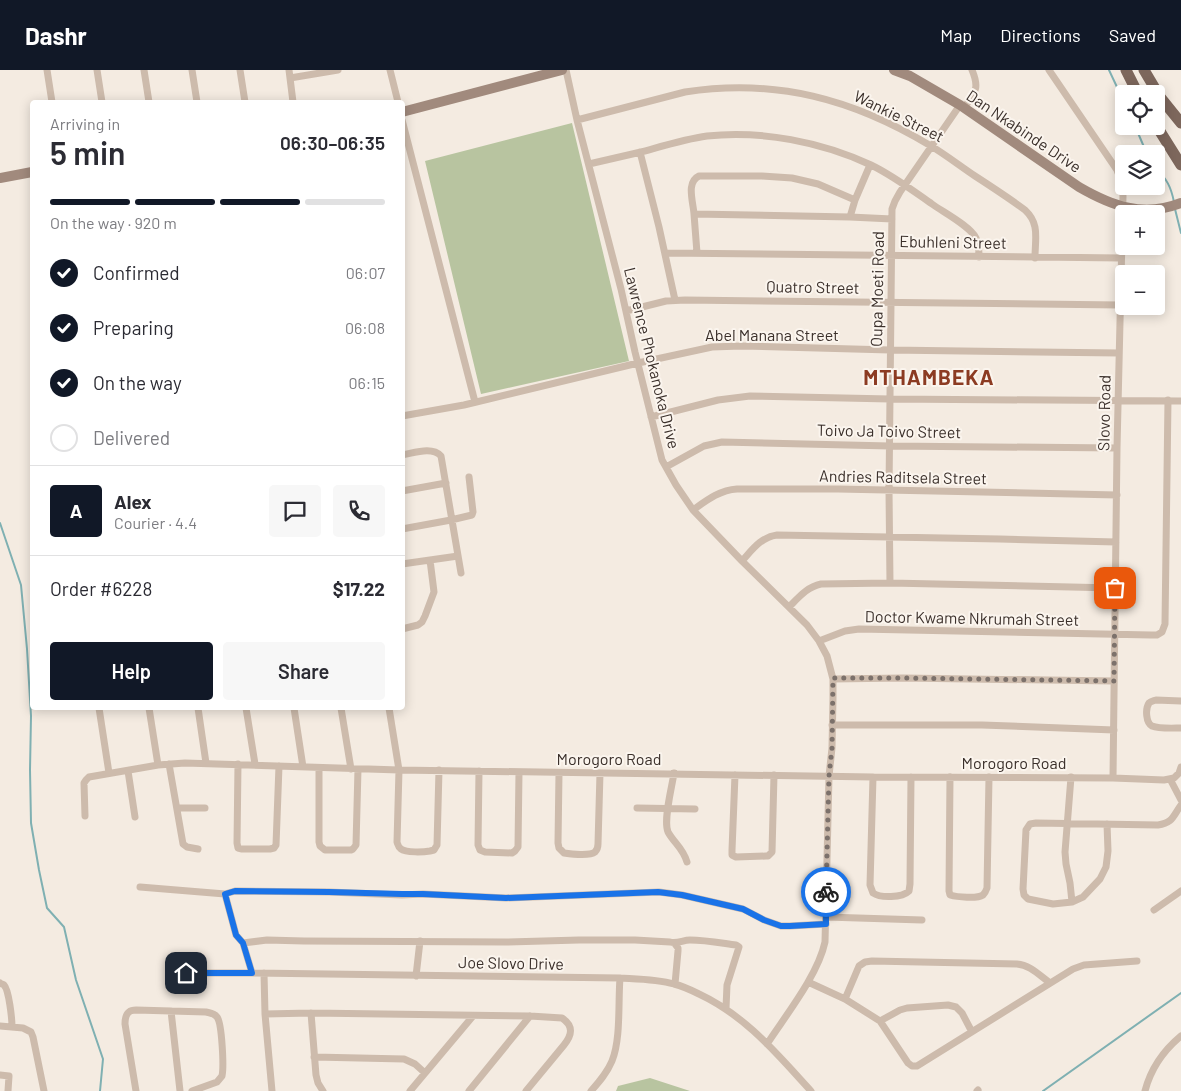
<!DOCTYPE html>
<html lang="en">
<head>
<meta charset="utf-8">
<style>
  :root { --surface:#fff; --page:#f7f7f7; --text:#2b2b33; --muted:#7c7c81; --line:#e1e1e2; --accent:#111827 }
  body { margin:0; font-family:Barlow,sans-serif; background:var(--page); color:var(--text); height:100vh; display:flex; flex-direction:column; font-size:19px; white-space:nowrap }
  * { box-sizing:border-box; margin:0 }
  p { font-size:16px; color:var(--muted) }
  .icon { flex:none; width:28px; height:28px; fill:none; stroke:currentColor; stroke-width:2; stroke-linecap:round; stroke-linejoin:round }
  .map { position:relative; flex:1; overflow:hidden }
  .drawer { position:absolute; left:30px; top:30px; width:375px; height:610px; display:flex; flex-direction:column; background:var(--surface); border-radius:5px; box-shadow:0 2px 12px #0003 }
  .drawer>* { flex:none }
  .tools { position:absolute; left:1115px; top:15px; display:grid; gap:10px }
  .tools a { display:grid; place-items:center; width:50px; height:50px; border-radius:5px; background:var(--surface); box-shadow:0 2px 12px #0003; font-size:25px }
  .pin { position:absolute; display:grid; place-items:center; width:42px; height:42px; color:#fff; margin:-21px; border-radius:10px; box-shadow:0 2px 8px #0006 }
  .courier { position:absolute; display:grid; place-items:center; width:50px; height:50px; margin:-25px; border:4px solid #1a73e8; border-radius:50%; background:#fff; color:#222; box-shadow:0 1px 6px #0007 }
  .headline em { font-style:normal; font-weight:600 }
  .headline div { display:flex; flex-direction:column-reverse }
  .headline { display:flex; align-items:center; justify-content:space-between; height:85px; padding:0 20px }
  h1 { font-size:32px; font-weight:600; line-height:38px }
  .bar { display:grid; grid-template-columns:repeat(4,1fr); gap:8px 5px; align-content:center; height:60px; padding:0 20px }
  .bar i { height:6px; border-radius:4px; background:var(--line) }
  .bar .on { background:var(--accent) }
  .bar p { grid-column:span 4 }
  .line { display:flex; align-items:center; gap:12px; padding:0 20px; border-top:1px solid var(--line) }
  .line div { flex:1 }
  .round { display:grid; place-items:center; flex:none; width:52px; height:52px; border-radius:5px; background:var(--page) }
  ol { padding:0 20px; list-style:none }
  li { display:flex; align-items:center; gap:15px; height:55px }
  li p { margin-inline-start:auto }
  li .icon { padding:5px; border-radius:50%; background:var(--accent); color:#fff; stroke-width:4 }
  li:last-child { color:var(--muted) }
  li i { width:28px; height:28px; border:2px solid var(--line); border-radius:50% }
  .cta { display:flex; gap:10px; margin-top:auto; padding:10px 20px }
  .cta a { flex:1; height:58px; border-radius:5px; background:var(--accent); color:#fff; font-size:20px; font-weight:600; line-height:58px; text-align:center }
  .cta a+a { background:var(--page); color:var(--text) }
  header { display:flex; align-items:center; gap:30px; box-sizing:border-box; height:70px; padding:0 25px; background:var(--accent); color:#fff }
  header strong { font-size:24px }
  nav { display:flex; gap:28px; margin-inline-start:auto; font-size:18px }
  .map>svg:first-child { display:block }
</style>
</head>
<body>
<header>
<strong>Dashr</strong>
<nav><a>Map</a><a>Directions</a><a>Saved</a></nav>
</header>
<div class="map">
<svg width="1181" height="1021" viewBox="0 0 1181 1021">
  <rect width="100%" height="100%" fill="#f4ebe1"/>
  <path fill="#b8c4a0" d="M572 53 629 291 481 324 425 91Z
    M650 1008 690 1021H616L618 1016Z"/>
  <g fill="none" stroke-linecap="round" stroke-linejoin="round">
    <path stroke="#7fb0b2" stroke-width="2" d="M1109 0 1124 32
      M1135 56 1147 84
      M1156 99C1167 109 1171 117 1174 132
      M1175 139 1181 163
      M0 453 21 515 27 579 31 646 30 700 31 753 39 800 47 838 64 857 76 910 103 989 100 1021
      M1043 1021 1181 923"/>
    <path stroke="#cdbbac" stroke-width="7" d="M47 0 52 32
      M97 0 102 32
      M144 0 149 32
      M192 0 197 32
      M240 0 245 32
      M289 0 293 32
      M390 0 398 32
      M566 0 577 50 621 219 635 282 662 390 676 415 693 440 742 491 807 555 819 571 827 586 833 609V628L832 678 829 706 825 872C818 905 786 945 767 974
      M1049 0 1117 100 1121 111 1123 126 1117 378 1113 708
      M290 8 338 0
      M964 38C975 22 980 19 972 0
      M402 50 475 332
      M577 50 685 22C776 8 853 29 931 76 946 85 960 96 975 106 992 117 1009 128 1025 140 1040 154 1035 168 1035 188
      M640 82 659 157 675 230
      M589 94C606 90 624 86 641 82 663 76 685 69 707 66 761 60 822 72 871 95 892 105 912 120 932 134 943 142 970 156 976 168 979 174 979 180 979 187
      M694 144C693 131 686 112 699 106H762L792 108 818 114 855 130
      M850 147 855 130 870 95
      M665 183 1121 188
      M697 183 694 144 850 147 892 149
      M626 241 666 231 685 230 1120 235
      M402 346 464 335 638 293 712 277 741 276 890 280 1119 283
      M651 347 718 330 750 326 890 329 1181 331
      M402 385C414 383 432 376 441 386L461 503
      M666 397 704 376 722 372 890 376 1117 378
      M402 421 446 413
      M693 440C707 430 720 420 737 419H838L1117 425
      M402 459 451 450 472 445 473 442 469 407
      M742 491C752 480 761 467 777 465L1000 469 1116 472
      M402 494 458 486
      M890 513 889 420 892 139 895 131 900 122 960 35
      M789 537C799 527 807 517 821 514L890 513 1115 518
      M402 559 418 555 422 552 425 546 434 522 430 490
      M819 571 845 561 859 559 1151 565H1157L1162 562 1165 554 1168 330
      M833 609 903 608 1114 611
      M1181 631 1156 630C1153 631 1151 631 1149 633 1145 639 1146 653 1152 656 1159 659 1174 658 1181 658
      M99 638 109 703
      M149 638 158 695
      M198 638 206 693
      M246 638 255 694
      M294 638 303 697
      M341 638 351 699
      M389 638 399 700 397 772C398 775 398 777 401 779 406 783 424 782 430 781L434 780 437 775 439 700
      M832 655H982L1114 660
      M169 694 183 774 187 777 198 779
      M238 694 237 773 238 778 242 779H270L274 778 276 775 279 696
      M319 698V772L320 776 325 780H351L353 779 356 775 358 699
      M128 701 135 747
      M479 701 478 775 480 780 485 782 512 783 515 781 518 777 519 702
      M559 703 558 773 559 778 564 783C571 784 590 786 595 782 598 779 598 777 598 774L600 703
      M674 703C672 717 663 750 668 762 674 773 683 778 687 792
      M735 705 732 780V785L736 787 766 786H768L772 782 774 705
      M873 707 870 815 873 823C880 828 902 828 909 821L910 814 911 707
      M950 707 949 821 950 825C957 827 977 829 983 825 985 823 986 821 987 818L989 707
      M1071 707 1065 782 1066 794 1070 813 1072 832
      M1170 709 1181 730
      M177 738H205
      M637 738 695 739
      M85 746 84 713 86 710 89 707 158 695 185 693 399 700 873 707 1113 708 1164 710 1174 708 1179 703 1181 697
      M1107 754 1108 781 1106 797 1100 809 1083 827 1072 832 1053 834 1028 829 1024 825 1023 819 1026 760 1030 754 1036 753 1158 755C1173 753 1173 746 1181 735
      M140 817 225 824 235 821 329 822 402 825 423 824 506 828 659 822 682 825 743 839 764 850 781 856H790L826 854
      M225 824 236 865 243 873
      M1154 840 1181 821
      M826 847 922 850
      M170 903H252L620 908C638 909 657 909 674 914 682 916 691 920 699 924 746 946 776 983 811 1021
      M252 903 243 873 267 870 304 871 506 872 579 870H635L670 872C677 874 683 870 690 870 705 870 721 873 736 875L739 877 727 915 726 938
      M264 903 265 944 272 1021
      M416 906 420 871
      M808 912 845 929 880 951 908 993 912 996H917L1073 899 1084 895 1137 891
      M0 913C1 914 3 914 4 915 9 920 12 949 12 957
      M675 914 678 881V878L675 874
      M845 929 859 896 865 892 872 891 1017 894C1030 895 1039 905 1050 913
      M171 941 180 1021
      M311 943 316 1005 318 1013 323 1021
      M265 944 311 943 530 946 562 948C574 956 572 965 564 975L526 1021
      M880 951 900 940 907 938 948 935 956 937 962 943 972 962
      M0 956 23 958 31 962 33 967 44 1021
      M314 987 404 989 415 994 425 1003
      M0 1005 9 1006 8 1021
      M136 1021 125 954C125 946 127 940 136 940L206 942C210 943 214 943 217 947 222 953 224 997 222 1006L217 1012 192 1021
      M410 1021 473 946
      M469 1021 530 946
      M591 1021C599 1012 607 1003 612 991 621 969 618 933 620 908
      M977 1021 978 1020
      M1145 1021C1151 998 1163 981 1181 966"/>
    <path stroke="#a18a7d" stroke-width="10" d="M894 0 910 6 960 35 1079 117C1112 136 1143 148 1181 133
      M402 42 562 0
      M0 108 32 102"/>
    <path stroke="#7d675c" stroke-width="11" d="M1126 0 1138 24
      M1144 0 1160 27 1181 53
      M1156 55 1181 95"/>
  </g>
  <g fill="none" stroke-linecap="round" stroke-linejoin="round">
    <path stroke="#7c716b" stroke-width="5" stroke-dasharray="0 9" d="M826 822 829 706 832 678 833 608H903L1114 611 1115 518"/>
    <path stroke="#1a73e8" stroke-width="6" d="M186 903H252L243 873 236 865 225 824 235 821 329 822 402 824H423L506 828 658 822 682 825 743 839 764 850 781 856H790L826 854V822"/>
  </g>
  <g text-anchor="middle" stroke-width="4" stroke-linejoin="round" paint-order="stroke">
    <g font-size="16" fill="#3b302b" stroke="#fbf5ee">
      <text transform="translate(899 46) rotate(26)" y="6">Wankie Street</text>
      <text transform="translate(1024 61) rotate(34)" y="6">Dan Nkabinde Drive</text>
      <text transform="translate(953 172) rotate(1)" y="6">Ebuhleni Street</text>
      <text transform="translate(813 217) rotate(1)" y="6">Quatro Street</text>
      <text transform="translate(877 219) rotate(-89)" y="6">Oupa Moeti Road</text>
      <text x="772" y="271">Abel Manana Street</text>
      <text transform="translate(652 288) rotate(76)" y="6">Lawrence Phokanoka Drive</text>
      <text transform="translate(1104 343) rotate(-89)" y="6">Slovo Road</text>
      <text transform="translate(889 361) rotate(1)" y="6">Toivo Ja Toivo Street</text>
      <text transform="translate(903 407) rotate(1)" y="6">Andries Raditsela Street</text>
      <text transform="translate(972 548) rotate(1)" y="6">Doctor Kwame Nkrumah Street</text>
      <text x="609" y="695">Morogoro Road</text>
      <text x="1014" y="699">Morogoro Road</text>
      <text transform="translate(511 893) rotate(1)" y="6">Joe Slovo Drive</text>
    </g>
    <g font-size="21" font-weight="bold" letter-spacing="1" fill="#8c3b22" stroke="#fbf5ee">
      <text x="929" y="315">MTHAMBEKA</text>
    </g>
  </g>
</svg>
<div class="tools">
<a><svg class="icon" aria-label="locate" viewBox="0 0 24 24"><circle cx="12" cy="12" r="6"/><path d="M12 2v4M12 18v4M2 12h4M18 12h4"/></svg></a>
<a><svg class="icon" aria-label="layers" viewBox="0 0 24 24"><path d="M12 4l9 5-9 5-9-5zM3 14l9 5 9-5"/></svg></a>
<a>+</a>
<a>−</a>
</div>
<div class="pin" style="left:1115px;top:518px;background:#ea580c"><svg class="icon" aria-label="bag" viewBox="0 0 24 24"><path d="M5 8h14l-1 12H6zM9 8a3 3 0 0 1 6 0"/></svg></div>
<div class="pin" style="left:186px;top:903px;background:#1f2937"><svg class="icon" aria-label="home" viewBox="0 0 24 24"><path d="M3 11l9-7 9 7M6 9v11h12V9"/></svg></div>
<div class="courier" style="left:826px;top:822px"><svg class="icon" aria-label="bike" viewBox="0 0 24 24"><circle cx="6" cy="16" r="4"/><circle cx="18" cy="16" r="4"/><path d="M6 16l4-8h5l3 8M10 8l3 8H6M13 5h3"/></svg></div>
<section class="drawer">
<div class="headline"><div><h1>5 min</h1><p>Arriving in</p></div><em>06:30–06:35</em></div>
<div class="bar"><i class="on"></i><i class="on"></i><i class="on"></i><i></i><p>On the way · 920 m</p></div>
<ol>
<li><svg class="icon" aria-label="check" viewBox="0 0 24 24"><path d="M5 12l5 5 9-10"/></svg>Confirmed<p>06:07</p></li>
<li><svg class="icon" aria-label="check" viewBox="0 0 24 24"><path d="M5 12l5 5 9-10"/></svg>Preparing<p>06:08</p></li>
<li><svg class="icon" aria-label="check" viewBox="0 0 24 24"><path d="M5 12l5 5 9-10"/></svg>On the way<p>06:15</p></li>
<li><i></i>Delivered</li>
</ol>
<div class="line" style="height:90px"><b class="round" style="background:var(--accent);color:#fff">A</b><div><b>Alex</b><p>Courier · 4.4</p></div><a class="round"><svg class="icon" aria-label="chat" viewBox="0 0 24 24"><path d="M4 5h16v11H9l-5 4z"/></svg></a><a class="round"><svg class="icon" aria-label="phone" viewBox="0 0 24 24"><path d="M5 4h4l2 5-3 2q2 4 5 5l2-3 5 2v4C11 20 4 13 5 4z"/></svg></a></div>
<div class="line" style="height:65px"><div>Order #6228</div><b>$17.22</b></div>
<div class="cta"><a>Help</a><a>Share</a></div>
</section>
</div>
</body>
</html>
